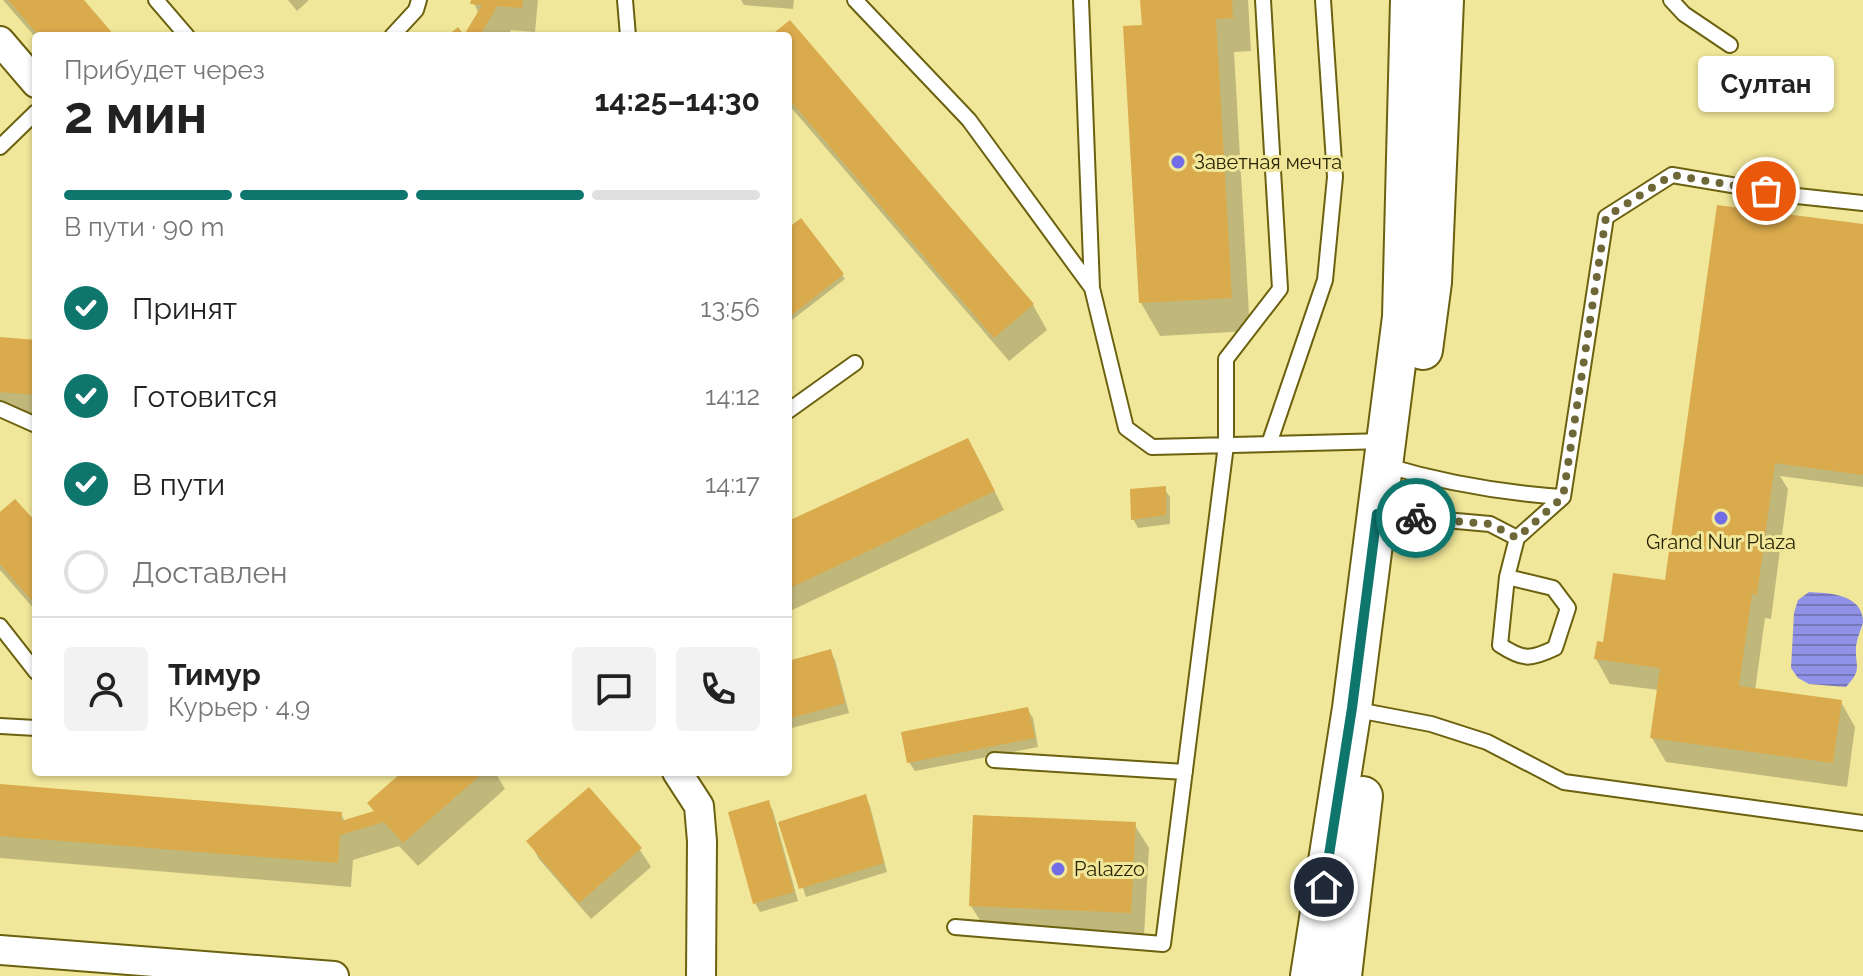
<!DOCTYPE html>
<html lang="ru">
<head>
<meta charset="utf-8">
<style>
  :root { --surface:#fff; --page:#f2f2f2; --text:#222; --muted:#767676; --line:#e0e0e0; --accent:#0f766e }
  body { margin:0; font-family:Raleway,sans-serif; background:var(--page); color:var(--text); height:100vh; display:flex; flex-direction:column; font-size:30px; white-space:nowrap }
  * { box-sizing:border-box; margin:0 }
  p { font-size:26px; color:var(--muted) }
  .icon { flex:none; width:44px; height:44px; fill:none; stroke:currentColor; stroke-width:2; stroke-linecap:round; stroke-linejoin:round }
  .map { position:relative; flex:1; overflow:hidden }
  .sheet { position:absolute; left:32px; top:32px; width:760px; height:744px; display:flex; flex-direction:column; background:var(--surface); border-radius:8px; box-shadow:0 2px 6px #0004 }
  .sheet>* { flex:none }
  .pin { position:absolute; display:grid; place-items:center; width:68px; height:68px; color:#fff; margin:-34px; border:4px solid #fff; border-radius:50%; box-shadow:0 2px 8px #0007 }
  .courier { position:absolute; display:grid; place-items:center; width:80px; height:80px; margin:-40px; border:6px solid #0f766e; border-radius:50%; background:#fff; color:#222; box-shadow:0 2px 10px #0007 }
  .bubble { position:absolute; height:56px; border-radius:8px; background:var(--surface); box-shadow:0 2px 6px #0004; font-size:26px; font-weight:700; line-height:56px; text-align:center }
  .summary em { font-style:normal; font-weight:700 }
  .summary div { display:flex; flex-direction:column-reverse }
  .summary { display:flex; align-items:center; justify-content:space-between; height:136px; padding:0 32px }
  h1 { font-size:52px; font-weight:700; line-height:60px }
  .bar { display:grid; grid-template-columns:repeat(4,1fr); gap:12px 8px; align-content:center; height:96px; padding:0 32px }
  .bar i { height:10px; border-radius:6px; background:var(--line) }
  .bar .selected { background:var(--accent) }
  .bar p { grid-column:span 4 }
  .line { display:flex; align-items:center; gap:20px; padding:0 32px; border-top:2px solid var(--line) }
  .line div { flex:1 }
  .round { display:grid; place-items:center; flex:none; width:84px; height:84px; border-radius:8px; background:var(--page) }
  ol { padding:0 32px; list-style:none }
  li { display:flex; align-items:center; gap:24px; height:88px }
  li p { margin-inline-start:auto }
  li .icon { padding:8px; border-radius:50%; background:var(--accent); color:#fff; stroke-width:4 }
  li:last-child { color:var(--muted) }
  li i { width:44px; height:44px; border:4px solid var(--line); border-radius:50% }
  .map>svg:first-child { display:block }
</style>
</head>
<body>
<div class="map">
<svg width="1863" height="976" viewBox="0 0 1863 976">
  <defs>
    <pattern id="water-rules" width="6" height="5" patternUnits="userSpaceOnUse" patternTransform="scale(2)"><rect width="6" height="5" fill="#9092e7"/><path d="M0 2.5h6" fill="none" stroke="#7677b9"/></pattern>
  </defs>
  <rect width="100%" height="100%" fill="#f0e79a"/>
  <path fill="url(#water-rules)" d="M1809 592C1826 593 1863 593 1863 622 1861 631 1857 637 1856 647 1855 669 1863 668 1846 687L1809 684 1798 678 1791 668 1794 613 1798 600Z"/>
  <path fill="#0003" d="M3 0H82L114 36 36 38Z
    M288 0H309L297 11Z
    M473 0H538L535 32 511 30 508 36H466L479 15Z
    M741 0H794L793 9 744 5Z
    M1142 0H1248L1251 51 1234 52 1250 331 1160 336 1141 303Z
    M789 22 1033 305 1047 330 1009 361 788 104V36H774Z
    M801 221 845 279 788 323V230Z
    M1863 226V487L1780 476 1788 489 1771 619 1765 618 1755 691 1841 702 1855 727 1847 787 1666 762 1652 738 1659 690 1610 684 1596 659 1605 644 1667 582Z
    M0 339 36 342V418L0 414Z
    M978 458 1004 510 788 612V523Z
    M1164 488 1170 497V524L1138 528 1133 519Z
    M0 515 36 525V611L0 570Z
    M830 651 835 660 849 713 788 729V663Z
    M1027 709 1033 718 1038 747 915 771 909 762Z
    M405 772H495L505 789 418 866 399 846 353 860 351 887 0 858V786L341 814 345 822 375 813Z
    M589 790 640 850 651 867 591 919 539 859 529 841Z
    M865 797 870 806 887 872 806 897 781 823Z
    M768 802 773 811 798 901 760 912 755 903Z
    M1134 824 1149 848 1144 936 986 930 971 906Z"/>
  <path fill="#daab4d" d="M8 0H84L115 36H39Z
    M471 0H523L522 8 497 6 480 36H447L458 27 464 35 482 5 470 4Z
    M1140 0H1232L1233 18 1216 19 1232 298 1139 303 1123 26 1142 25Z
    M790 20 1034 304 994 338 788 98V36H770Z
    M1717 205 1863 224V475L1775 463 1757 595 1752 594 1739 686 1842 700 1833 763 1650 738 1660 668 1594 659 1597 641 1603 642 1613 573 1665 580Z
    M801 218 844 274 788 318V228Z
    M0 337 36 340V395L0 392Z
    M968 438 995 491 788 589V521Z
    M1166 486V515L1131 520 1130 489Z
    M15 499 36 522V605L0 564V512Z
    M831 649 845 703 788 719V661Z
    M1028 707 1035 738 907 763 901 732Z
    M402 772H484L403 843 384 822 340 835 338 863 0 836V784L342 812 341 821 374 811 367 803Z
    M589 787 642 848 579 903 526 841Z
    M866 794 884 863 799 889 778 822Z
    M769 800 794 892 753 904 728 812Z
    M973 815 1136 822 1131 913 969 906Z"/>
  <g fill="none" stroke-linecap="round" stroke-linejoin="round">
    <defs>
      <path id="lane" d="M156 0 187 36
        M625 0 628 36
        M855 0 969 120 1092 288 1126 428 1152 447 1386 441
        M1081 0 1092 288
        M1671 0 1684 14 1730 45
        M392 36 416 10 419 0
        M0 147 36 112
        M0 409 36 425
        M788 411 855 363
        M1269 444 1325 280 1335 177 1323 0
        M1384 465C1441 482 1503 493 1563 497L1606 217 1672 175 1797 196 1863 203
        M1378 514 1490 524 1517 538 1507 577 1500 645C1523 660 1530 660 1555 648L1568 608 1553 588 1507 577
        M1517 538 1563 497
        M0 626 36 672
        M1352 709 1431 724 1487 742 1564 782 1863 823
        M0 726 36 728
        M994 760 1185 772
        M955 927 1163 944 1226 445V359L1280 289 1263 0"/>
      <path id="street" d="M0 41 36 83
        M677 772 699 806 702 841 701 976
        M0 950 334 976"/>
      <path id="secondary" d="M1423 350 1432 282 1444 0
        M1310 976 1352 708 1402 317 1410 0
        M1342 976 1363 796"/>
    </defs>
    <use href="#lane" stroke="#6b610f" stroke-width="18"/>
    <use href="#street" stroke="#6b610f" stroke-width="32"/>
    <use href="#secondary" stroke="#6b610f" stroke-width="42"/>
    <use href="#lane" stroke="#fff" stroke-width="14"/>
    <use href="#street" stroke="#fff" stroke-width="28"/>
    <use href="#secondary" stroke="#fff" stroke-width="38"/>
  </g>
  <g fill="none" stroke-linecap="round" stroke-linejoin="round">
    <path stroke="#6e6838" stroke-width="8" stroke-dasharray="0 14.4" d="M1416 518 1490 524 1517 538 1563 497 1606 217 1672 175 1766 191"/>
    <path stroke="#0f766e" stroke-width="10" d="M1324 887 1352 708 1377 514 1416 518"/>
  </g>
  <g fill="#726ce7" stroke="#f0e79a" stroke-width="3">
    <circle cx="1178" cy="162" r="8"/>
    <circle cx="1721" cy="518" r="8"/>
    <circle cx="1058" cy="869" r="8"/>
  </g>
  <g text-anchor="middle" stroke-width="6" stroke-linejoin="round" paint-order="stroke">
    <g font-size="20" fill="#282404" stroke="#f0e79a" text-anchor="start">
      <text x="1194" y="169">Заветная мечта</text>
      <text x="1721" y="549" text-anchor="middle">Grand Nur Plaza</text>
      <text x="1074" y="876">Palazzo</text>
    </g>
  </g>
</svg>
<div class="pin" style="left:1766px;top:191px;background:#ea580c"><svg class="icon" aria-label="bag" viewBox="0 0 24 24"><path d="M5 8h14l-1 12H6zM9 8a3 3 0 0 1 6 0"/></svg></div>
<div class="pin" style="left:1324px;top:887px;background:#1f2937"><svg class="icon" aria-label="home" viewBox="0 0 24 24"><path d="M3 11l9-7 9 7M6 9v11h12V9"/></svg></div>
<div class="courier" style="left:1416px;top:518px"><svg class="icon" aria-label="bike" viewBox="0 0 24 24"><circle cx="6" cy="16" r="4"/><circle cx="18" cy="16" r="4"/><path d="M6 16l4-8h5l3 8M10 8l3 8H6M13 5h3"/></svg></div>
<div class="bubble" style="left:1698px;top:56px;width:136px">Султан</div>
<section class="sheet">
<div class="summary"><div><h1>2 мин</h1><p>Прибудет через</p></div><em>14:25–14:30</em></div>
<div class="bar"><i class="selected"></i><i class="selected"></i><i class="selected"></i><i></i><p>В пути · 90 m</p></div>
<ol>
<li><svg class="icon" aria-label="check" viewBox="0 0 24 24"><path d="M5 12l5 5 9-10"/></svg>Принят<p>13:56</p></li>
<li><svg class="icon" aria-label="check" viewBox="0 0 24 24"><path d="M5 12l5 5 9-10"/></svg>Готовится<p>14:12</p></li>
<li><svg class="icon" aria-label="check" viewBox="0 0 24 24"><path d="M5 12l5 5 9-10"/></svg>В пути<p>14:17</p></li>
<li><i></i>Доставлен</li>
</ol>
<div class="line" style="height:144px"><a class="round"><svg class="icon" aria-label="person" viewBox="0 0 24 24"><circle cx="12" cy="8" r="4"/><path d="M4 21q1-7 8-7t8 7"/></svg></a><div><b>Тимур</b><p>Курьер · 4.9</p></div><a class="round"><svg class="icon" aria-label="chat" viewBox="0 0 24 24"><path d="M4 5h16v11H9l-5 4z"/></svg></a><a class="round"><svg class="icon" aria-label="phone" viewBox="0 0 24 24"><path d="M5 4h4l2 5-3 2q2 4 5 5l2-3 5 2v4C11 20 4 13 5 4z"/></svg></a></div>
</section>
</div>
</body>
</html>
